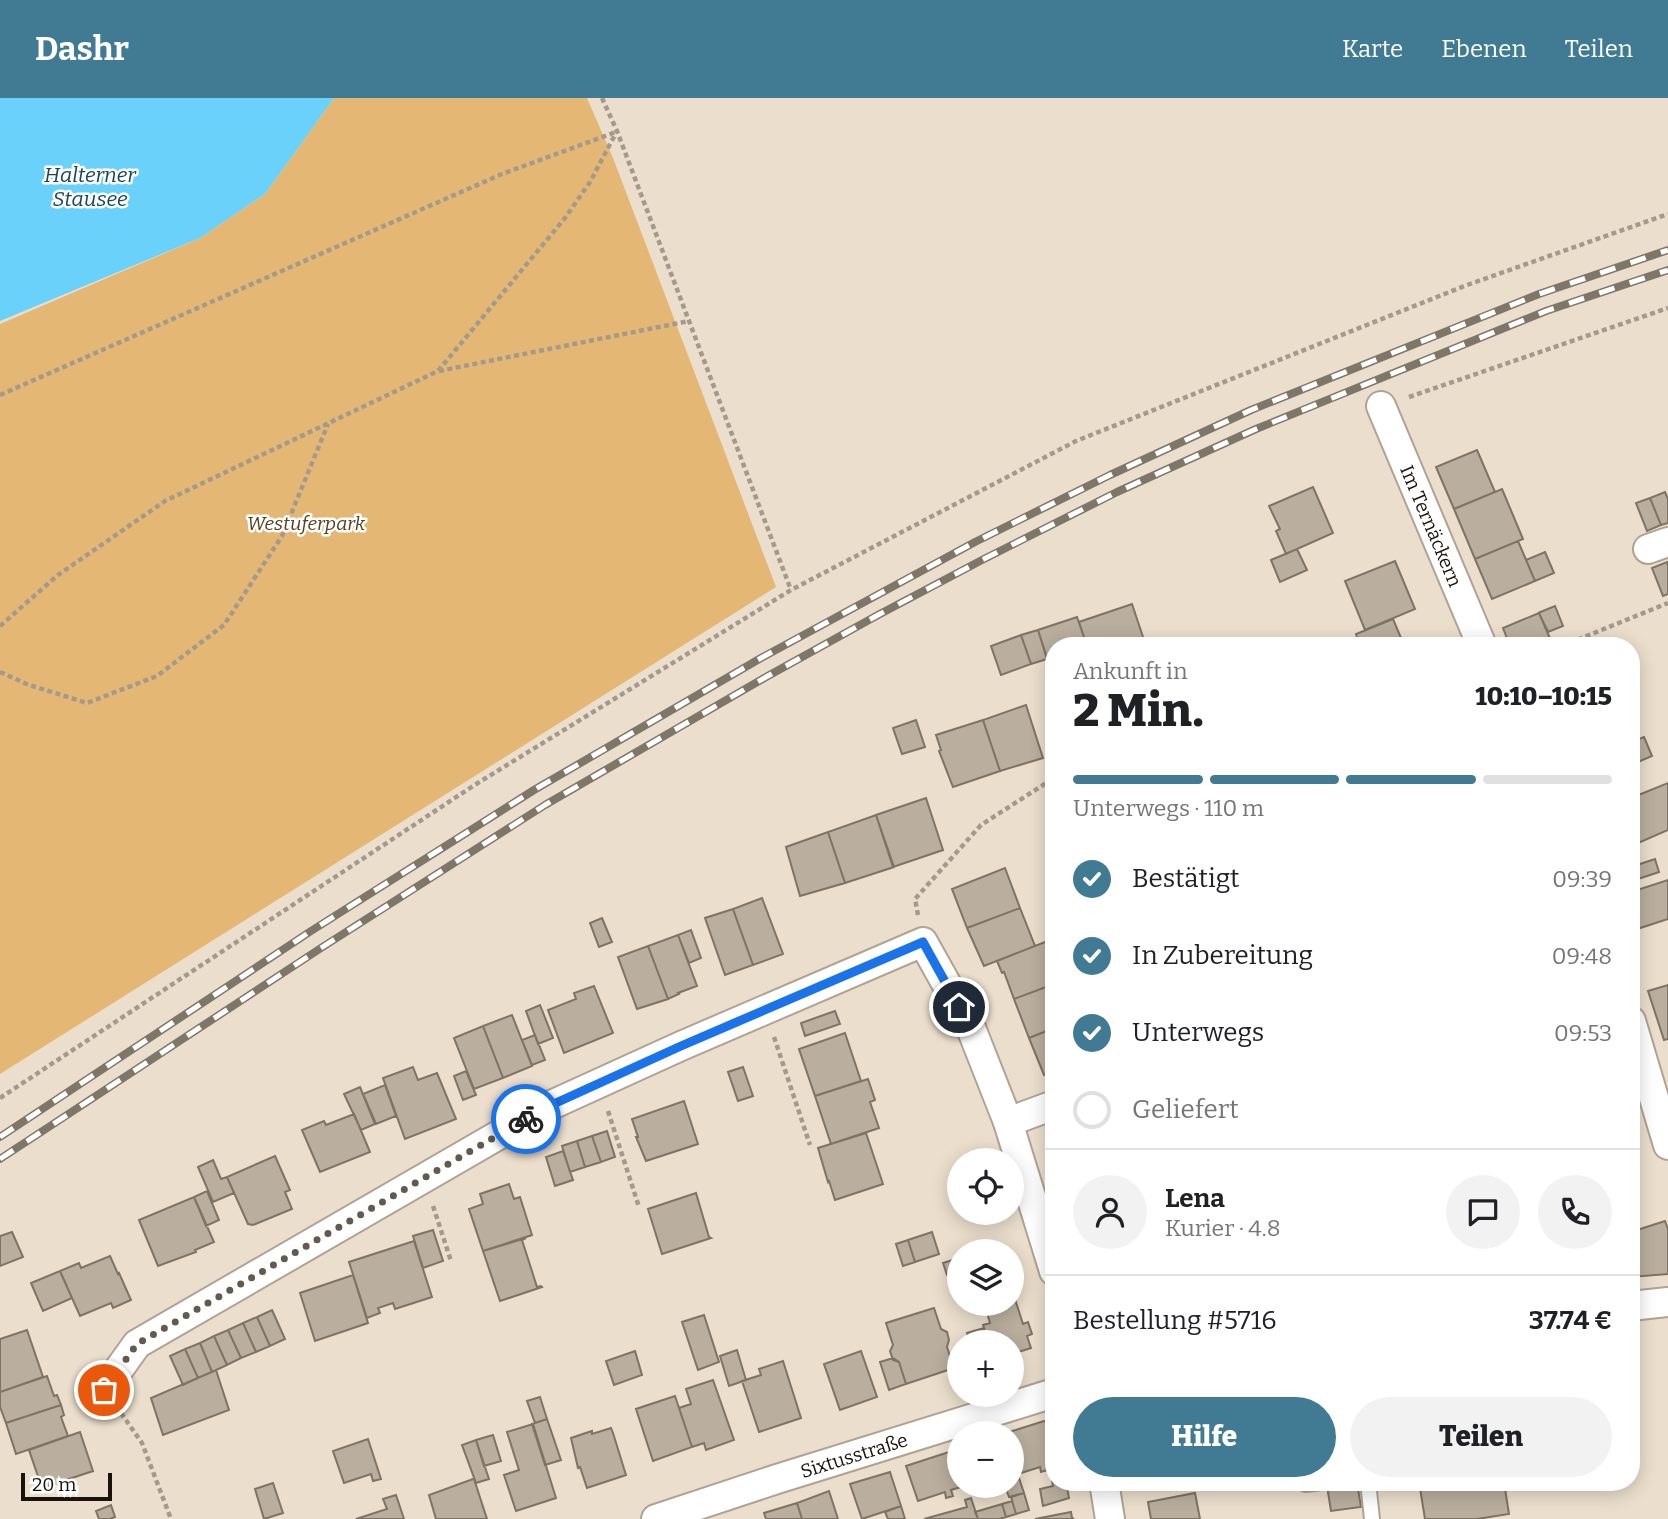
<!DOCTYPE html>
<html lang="de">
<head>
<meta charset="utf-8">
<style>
  :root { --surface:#fff; --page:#f2f2f2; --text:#202124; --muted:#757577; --line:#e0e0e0; --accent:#407b93 }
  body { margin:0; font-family:Bitter,serif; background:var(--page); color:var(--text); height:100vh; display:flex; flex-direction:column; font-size:26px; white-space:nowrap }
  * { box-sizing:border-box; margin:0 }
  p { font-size:23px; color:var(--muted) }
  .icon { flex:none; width:38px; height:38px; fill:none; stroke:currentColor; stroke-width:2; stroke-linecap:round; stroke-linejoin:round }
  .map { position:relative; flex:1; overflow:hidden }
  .side { position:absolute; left:1045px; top:539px; width:595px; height:854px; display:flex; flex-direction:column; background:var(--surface); border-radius:28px; box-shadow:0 4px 18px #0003 }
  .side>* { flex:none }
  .fabs { position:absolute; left:947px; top:1050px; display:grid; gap:14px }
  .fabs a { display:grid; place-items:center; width:77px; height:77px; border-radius:50%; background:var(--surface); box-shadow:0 4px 18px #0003; font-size:35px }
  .scale { position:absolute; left:21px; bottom:18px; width:91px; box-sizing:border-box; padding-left:7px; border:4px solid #18130d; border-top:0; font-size:19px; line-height:24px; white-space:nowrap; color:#18130d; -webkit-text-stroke:5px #fff; paint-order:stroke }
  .pin { position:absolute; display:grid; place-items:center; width:60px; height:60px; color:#fff; margin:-30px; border:4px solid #fff; border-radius:50%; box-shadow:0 2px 7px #0007 }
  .courier { position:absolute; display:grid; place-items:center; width:70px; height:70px; margin:-35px; border:5px solid #1a73e8; border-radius:50%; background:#fff; color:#222; box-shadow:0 2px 9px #0007 }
  .summary em { font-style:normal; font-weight:800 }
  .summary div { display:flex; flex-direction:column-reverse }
  .summary { display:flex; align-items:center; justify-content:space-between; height:119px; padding:0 28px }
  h1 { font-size:46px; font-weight:800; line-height:52px }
  .bar { display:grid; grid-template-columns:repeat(4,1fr); gap:10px 7px; align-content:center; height:84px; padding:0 28px }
  .bar i { height:9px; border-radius:5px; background:var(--line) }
  .bar .on { background:var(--accent) }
  .bar p { grid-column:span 4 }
  .line { display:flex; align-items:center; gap:18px; padding:0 28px; border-top:2px solid var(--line) }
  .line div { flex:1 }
  .round { display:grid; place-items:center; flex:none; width:74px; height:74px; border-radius:37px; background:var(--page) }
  ol { padding:0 28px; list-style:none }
  li { display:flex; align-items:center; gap:21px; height:77px }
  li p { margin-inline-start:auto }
  li .icon { padding:7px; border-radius:50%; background:var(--accent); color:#fff; stroke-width:4 }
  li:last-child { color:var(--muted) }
  li i { width:38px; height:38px; border:4px solid var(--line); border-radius:50% }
  .primary-button { display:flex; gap:14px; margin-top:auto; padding:14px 28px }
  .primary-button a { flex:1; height:80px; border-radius:42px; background:var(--accent); color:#fff; font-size:28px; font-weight:800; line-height:80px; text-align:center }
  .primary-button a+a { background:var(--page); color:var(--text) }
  header { display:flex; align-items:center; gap:42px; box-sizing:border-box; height:98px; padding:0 35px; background:var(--accent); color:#fff }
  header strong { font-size:33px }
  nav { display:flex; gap:38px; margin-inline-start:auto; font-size:24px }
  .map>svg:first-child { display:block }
</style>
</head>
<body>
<header>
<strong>Dashr</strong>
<nav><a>Karte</a><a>Ebenen</a><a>Teilen</a></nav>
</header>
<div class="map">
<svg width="1668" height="1421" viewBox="0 0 1668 1421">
  <rect width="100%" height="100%" fill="#ebdecc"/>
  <path fill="#e4b874" d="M334 0H587L613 60 776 489 0 976V226L200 140 265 96Z"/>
  <path fill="#69d1fa" d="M0 0H334L265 96 200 140 0 223Z"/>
  <path fill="#baaf9e" stroke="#7e7364" stroke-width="2" d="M1477 352 1495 394 1454 411 1436 369Z
    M1313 389 1333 435 1286 456 1276 433 1280 431 1269 408Z
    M1502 391 1523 441 1475 461 1454 411Z
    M1665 394 1668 401V425L1661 427 1650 400Z
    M1650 400 1661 427 1647 433 1636 405Z
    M1518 443 1535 483 1492 501 1475 461Z
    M1297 451 1307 472 1280 484 1271 462Z
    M1545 454 1554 475 1535 483 1526 462Z
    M1395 463 1415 511 1365 532 1345 483Z
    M1667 464 1668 468V496L1663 498 1652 470Z
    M1132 506 1146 548H1087L1079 524Z
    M1555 508 1563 528 1548 534 1539 515H1538Z
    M1539 515 1552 545 1545 548H1510L1503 530Z
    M1077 519 1087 548H1054V581L1038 532Z
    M1393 521 1401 540 1382 548H1360L1356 536Z
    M1038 532 1047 561 1031 566 1021 537Z
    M1021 537 1031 566 1001 577 991 548Z
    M1026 607 1043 660 1000 673 983 622Z
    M916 622 925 649 902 656 893 630Z
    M983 622 1000 673 953 689 939 653 941 652 936 637Z
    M1644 639 1652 658 1631 667V644Z
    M1668 685V732L1636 746 1631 733V700Z
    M926 700 943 752 893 769 876 717Z
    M876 717 894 769 845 785 828 734Z
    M828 734 845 785 800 798 786 749Z
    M1655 761 1659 774 1635 782 1631 769Z
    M1005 770 1020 810 967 830 952 791Z
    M1668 782V821L1631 833V794Z
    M762 800 783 856 753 867 733 811Z
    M1020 810 1035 848 984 868 967 830Z
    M733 811 753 867 725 877 705 820Z
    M602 820 612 844 599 849 590 825Z
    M691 832 701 860 689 865 678 837Z
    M678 837 697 888 678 895 679 896 668 901 648 848Z
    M1050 842 1054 851V886L1014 901 1004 874 1002 875 997 863Z
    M648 848 668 901 637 911 618 859Z
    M1054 886V930L1029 940 1014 901Z
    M1668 887V941L1664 942 1648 893Z
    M594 888 613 935 564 955 548 912 576 901 574 895Z
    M540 907 553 940 538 946 526 913Z
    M835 913 840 926 805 938 801 925Z
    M512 917 532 968 503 980 483 928Z
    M483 928 503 980 474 991 454 940Z
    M1054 930V973L1044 977 1029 940Z
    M845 935 861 983 815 998 799 951Z
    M535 937 545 962 532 967 522 942Z
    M413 969 418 982 437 975 456 1021 405 1041 383 980Z
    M743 969 753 998 738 1003 728 974Z
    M466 973 476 997 463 1002 454 978Z
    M868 981 875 1002 870 1004 879 1030 831 1046 815 998Z
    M385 987 396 1018 376 1026 363 996Z
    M360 989 375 1026 361 1032 344 996Z
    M684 1003 698 1046 646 1063 636 1039H638L632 1021Z
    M354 1016 370 1054 320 1074 302 1032 324 1023 326 1027Z
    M607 1033 615 1059 601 1064 592 1038Z
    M866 1035 883 1086 835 1102 829 1083 828 1084 818 1050Z
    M592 1038 601 1064 585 1069 577 1043Z
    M577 1043 585 1069 570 1074 562 1048Z
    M563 1053 573 1082 555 1088 546 1059Z
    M275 1058 290 1092 285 1094 292 1111 253 1127 248 1126 227 1079Z
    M213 1062 221 1081 227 1079 234 1095 213 1104 198 1069Z
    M509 1086 514 1101 520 1099 532 1137 483 1153 469 1111 483 1106 480 1096Z
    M207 1093 219 1122 206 1128 194 1099Z
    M696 1095 709 1139 711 1140 662 1156 648 1111Z
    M194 1099 214 1144 195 1152 196 1154 158 1168 139 1122Z
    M1665 1123 1668 1131V1176L1631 1179V1152L1632 1151 1631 1128 1632 1127 1634 1133Z
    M433 1132 443 1163 423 1170 413 1138Z
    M12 1134 23 1159 0 1168V1138Z
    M932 1134 939 1156 915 1164 908 1142Z
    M526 1140 522 1142 537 1189 541 1188 542 1189 500 1203 483 1153Z
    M908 1142 915 1164 903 1168 896 1146Z
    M414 1143 432 1199 395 1211 393 1205 378 1210 380 1215 367 1220 349 1164Z
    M110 1158 118 1176 119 1175 131 1202 113 1210 111 1205 80 1218 60 1173 79 1165 81 1170Z
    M959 1160V1173L947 1177 943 1165Z
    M60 1173 72 1200 43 1213 31 1185Z
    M353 1177 368 1225 315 1243 300 1195Z
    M1014 1198 1023 1226 1028 1224 1032 1236 1027 1238 1031 1250 1012 1256V1244H988L983 1227 990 1225 985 1208 991 1206H1012V1199Z
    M934 1210 941 1231 947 1234 949 1242 947 1249 954 1270 906 1286 899 1264 893 1262 890 1253 893 1247 886 1225Z
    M272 1212 285 1241 270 1248 257 1219Z
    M704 1217 719 1264 698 1272 682 1224Z
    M257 1219 270 1248 256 1254 243 1225Z
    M243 1225 256 1254 241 1260 228 1232Z
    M984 1230 988 1244H970L967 1235Z
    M27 1232 43 1279 0 1294V1241Z
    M228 1232 241 1260 227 1267 214 1238Z
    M214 1238 227 1267 212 1274 200 1245Z
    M200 1245 212 1274 198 1280 185 1251Z
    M185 1251 198 1280 183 1287 170 1258Z
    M737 1252 746 1282 729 1288 720 1258Z
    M635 1253 642 1277 614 1287 606 1263Z
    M861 1253 877 1299 840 1312 824 1266Z
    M893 1260 899 1264 906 1286 889 1292 880 1264Z
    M783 1263 801 1320 759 1334 742 1283 761 1277 759 1271Z
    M216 1272 229 1312 163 1337 151 1300Z
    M47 1278 54 1298 57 1297 61 1307 6 1325 0 1309V1294Z
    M713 1282 734 1342 706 1352 704 1345 692 1349 679 1310 691 1306 686 1291Z
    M675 1298 692 1349 653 1363 636 1311Z
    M540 1299 547 1321 535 1325 527 1303Z
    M61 1307 64 1317 61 1319 68 1338 16 1356 6 1325Z
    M547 1321 561 1362 545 1367 532 1326Z
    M1044 1323 1054 1327V1370L1041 1374 1040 1369 1018 1376 1012 1358V1335H1006Z
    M533 1326 556 1400 516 1413 504 1377 519 1372 507 1334Z
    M611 1330 613 1335 626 1377 587 1390 580 1369 578 1370 571 1340 592 1333V1336Z
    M80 1334 93 1373 42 1390 29 1352Z
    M493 1337 501 1363 484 1368 476 1342Z
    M368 1341 381 1381 373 1383 371 1376 344 1385 333 1353Z
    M476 1342 489 1381 476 1385 462 1347Z
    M955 1352 959 1365V1388H964L951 1392 953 1398 946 1400 945 1394 918 1403 906 1368Z
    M1054 1370V1384H1066L1069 1400 1043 1408 1040 1391 1053 1388 1050 1371Z
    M1016 1371 1024 1395 1009 1399 1005 1388H1012V1372Z
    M890 1374 901 1408 862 1421 850 1386Z
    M473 1381H474L487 1421H436L429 1397Z
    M1357 1384 1361 1409 1331 1413 1327 1388Z
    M1419 1384H1504L1509 1416 1477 1421H1425Z
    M273 1385 283 1415 264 1421 255 1391Z
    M829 1393 838 1421H802L797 1405Z
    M1024 1395 1029 1412 1016 1416 1011 1399Z
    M1195 1395 1200 1421H1151L1148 1404Z
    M396 1397 404 1421H356L387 1411 383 1401Z
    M971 1400 978 1421H924L967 1409 965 1402Z
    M1012 1403 1016 1416 1006 1419 1002 1406Z
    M797 1405 802 1421H766L764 1415Z
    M1002 1406 1006 1419 999 1421H978L975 1414Z
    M111 1407 115 1419 110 1421H99L96 1413Z
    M901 1408 905 1421H888L885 1414Z
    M1071 1414 1072 1420 1074 1421H1035Z"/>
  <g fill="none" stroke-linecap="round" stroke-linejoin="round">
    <defs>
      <path id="service" d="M1305 1384 1306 1386 1321 1384
        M1368 1384 1372 1421"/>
      <g id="minor">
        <path id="s1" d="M1381 308 1482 548"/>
        <path d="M1648 451 1668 444"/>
        <path d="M1631 923 1668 1047"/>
        <path d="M1008 1024 1054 1007"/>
        <path d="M1631 1208 1668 1204"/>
        <path d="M104 1292 137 1246 547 1009 681 948 923 844 971 930 1008 1024 1054 1173"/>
        <path d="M1104 1384 1110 1421"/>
        <path id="s2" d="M656 1421 777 1381 1054 1295"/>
      </g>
    </defs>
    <use href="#service" stroke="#afa393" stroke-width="18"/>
    <use href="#minor" stroke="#afa393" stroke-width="32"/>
    <path stroke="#a49a8c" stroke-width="4.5" stroke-dasharray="5 3.5" stroke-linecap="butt" d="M602 0 617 33 791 492
      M439 273 689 223
      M0 297 502 76 616 34
      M1409 299 1668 210
      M0 528 58 477 165 403 438 273 565 120 590 84 617 33
      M1562 548 1668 505
      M0 574 29 587 87 605 157 578 224 527 282 438 328 326
      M918 817 915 801 981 727 1054 680
      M774 939 810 1047
      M0 1000 473 688 791 492 1076 343 1467 187 1668 116
      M608 1013 639 1109
      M433 1108 451 1163
      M121 1315 142 1345 171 1421"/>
    <use href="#service" stroke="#fff" stroke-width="14"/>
    <use href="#minor" stroke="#fff" stroke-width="28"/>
    <defs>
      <path id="rail" d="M0 1039 311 833 534 692 761 560 975 444 1110 377 1251 312 1539 196 1668 152
        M0 1061 321 850 545 707 766 579 878 517 982 462 1117 394 1256 331 1546 213 1668 172"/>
    </defs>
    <use href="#rail" stroke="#7f766a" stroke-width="8"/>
    <use href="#rail" stroke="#fff" stroke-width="5" stroke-dasharray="16" stroke-linecap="butt"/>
  </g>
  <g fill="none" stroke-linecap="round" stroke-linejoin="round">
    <path stroke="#625a50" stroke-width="7" stroke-dasharray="0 12.6" d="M104 1292 137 1246 526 1021"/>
    <path stroke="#1a73e8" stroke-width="9" d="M526 1021 547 1009 681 948 923 844 959 909"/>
  </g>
  <g text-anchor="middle" stroke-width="5" stroke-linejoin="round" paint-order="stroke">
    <g font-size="19" font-style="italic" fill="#543e1d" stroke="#fff">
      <text x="306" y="432">Westuferpark</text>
    </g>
    <g font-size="19" fill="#18130d" stroke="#fff">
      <text dy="7" stroke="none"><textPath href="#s1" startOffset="130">Im Ternäckern</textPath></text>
      <text dy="7" stroke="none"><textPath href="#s2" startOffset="208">Sixtusstraße</textPath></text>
    </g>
    <g font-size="21" font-style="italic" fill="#194658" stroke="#fff">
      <text x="90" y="84">Halterner<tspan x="90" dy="24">Stausee</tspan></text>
    </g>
  </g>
</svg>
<div class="fabs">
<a><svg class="icon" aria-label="locate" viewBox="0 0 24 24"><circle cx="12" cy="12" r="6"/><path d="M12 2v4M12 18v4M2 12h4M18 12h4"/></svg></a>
<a><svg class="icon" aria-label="layers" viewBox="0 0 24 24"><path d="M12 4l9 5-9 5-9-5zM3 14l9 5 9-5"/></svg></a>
<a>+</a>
<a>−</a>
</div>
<div class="scale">20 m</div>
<div class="pin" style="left:104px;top:1292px;background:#ea580c"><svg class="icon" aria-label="bag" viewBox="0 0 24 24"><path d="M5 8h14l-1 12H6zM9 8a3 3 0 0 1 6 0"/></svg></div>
<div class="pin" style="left:959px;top:909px;background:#1f2937"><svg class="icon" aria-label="home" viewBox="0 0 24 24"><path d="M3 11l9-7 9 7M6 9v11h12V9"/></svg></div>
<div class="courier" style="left:526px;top:1021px"><svg class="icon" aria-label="bike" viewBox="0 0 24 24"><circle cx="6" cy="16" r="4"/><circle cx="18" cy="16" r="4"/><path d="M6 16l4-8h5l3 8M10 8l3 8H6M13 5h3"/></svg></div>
<section class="side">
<div class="summary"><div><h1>2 Min.</h1><p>Ankunft in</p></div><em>10:10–10:15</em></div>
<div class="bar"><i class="on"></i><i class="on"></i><i class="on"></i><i></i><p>Unterwegs · 110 m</p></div>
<ol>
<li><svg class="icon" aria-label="check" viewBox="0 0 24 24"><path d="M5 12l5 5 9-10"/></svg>Bestätigt<p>09:39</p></li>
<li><svg class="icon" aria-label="check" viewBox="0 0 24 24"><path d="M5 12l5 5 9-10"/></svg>In Zubereitung<p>09:48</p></li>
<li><svg class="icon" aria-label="check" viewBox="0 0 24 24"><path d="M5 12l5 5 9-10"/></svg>Unterwegs<p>09:53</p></li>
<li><i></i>Geliefert</li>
</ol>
<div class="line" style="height:126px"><a class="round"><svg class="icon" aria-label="person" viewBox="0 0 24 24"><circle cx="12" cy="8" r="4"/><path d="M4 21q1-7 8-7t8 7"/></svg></a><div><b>Lena</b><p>Kurier · 4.8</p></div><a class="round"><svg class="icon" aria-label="chat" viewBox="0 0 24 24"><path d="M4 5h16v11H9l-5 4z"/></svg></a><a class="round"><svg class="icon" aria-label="phone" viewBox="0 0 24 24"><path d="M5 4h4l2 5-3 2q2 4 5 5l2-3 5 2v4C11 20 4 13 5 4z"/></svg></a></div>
<div class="line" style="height:91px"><div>Bestellung #5716</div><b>37.74 €</b></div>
<div class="primary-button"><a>Hilfe</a><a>Teilen</a></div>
</section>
</div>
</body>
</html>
